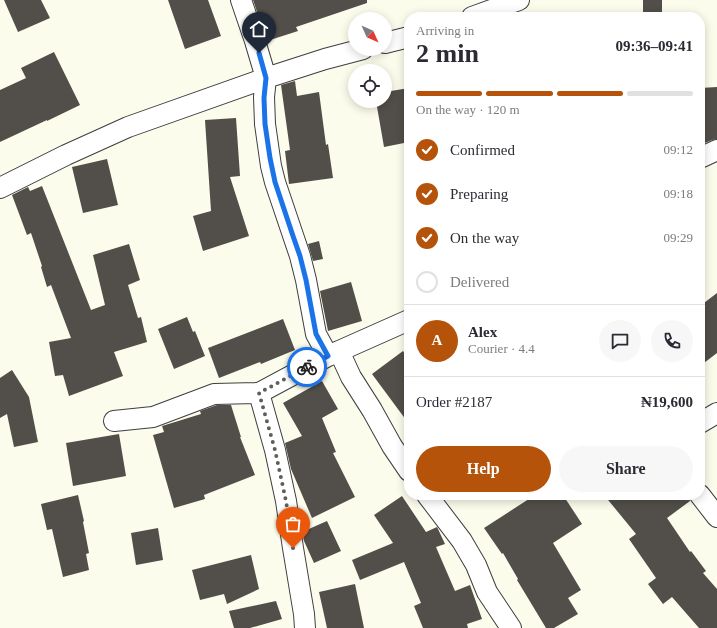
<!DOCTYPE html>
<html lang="en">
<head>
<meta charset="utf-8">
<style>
  :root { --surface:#fff; --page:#f7f7f7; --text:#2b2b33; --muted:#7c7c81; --line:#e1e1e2; --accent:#b45309 }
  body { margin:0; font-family:Georgia,serif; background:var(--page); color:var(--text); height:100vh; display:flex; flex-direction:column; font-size:15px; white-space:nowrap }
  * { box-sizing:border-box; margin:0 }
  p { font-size:13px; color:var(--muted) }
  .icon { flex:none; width:22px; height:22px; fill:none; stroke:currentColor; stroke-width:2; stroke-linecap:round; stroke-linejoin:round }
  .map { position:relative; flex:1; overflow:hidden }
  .details { position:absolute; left:404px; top:12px; width:301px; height:488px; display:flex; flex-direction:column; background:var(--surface); border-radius:16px; box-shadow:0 2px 10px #0003 }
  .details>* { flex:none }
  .needle { width:26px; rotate:135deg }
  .controls { position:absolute; left:348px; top:12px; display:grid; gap:8px }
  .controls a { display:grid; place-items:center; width:44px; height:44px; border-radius:50%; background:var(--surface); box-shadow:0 2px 10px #0003; font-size:20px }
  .pin { position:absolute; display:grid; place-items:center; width:34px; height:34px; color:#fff; margin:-41px -17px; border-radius:50% 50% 50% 0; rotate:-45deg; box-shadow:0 0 4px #0007 }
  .pin .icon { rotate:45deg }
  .courier { position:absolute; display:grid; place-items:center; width:40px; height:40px; margin:-20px; border:3px solid #1a73e8; border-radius:50%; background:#fff; color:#222; box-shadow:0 1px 5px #0007 }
  .head em { font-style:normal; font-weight:800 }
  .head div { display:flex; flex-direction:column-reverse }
  .head { display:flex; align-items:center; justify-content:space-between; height:68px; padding:0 12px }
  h1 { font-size:26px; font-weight:800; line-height:30px }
  .bar { display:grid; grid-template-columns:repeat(4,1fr); gap:6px 4px; align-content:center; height:48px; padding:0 12px }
  .bar i { height:5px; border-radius:3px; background:var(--line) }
  .bar .active { background:var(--accent) }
  .bar p { grid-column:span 4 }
  .line { display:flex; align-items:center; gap:10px; padding:0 12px; border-top:1px solid var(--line) }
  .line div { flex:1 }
  .round { display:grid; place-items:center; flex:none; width:42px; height:42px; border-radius:21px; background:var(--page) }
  ol { padding:0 12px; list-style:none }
  li { display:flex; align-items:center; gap:12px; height:44px }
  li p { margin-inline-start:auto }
  li .icon { padding:4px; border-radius:50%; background:var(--accent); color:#fff; stroke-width:4 }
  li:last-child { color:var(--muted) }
  li i { width:22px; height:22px; border:2px solid var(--line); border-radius:50% }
  .cta { display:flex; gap:8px; margin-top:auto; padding:8px 12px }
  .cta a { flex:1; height:46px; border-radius:24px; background:var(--accent); color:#fff; font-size:16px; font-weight:800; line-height:46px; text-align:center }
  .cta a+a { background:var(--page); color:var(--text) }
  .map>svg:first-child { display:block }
</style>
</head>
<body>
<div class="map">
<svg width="717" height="628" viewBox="0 0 717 628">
  <rect width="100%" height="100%" fill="#fcfcec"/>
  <path fill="#524e49" d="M4 0H41L50 18 18 32Z
    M168 0H208L221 36 185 49Z
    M253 0H367V3L296 27 298 31 267 41Z
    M643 0H662V17H643Z
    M54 52 80 105 47 121V120L0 142V90L26 78 21 68Z
    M295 81 297 96 319 92 326 145 328 144 333 178 289 184 285 151 290 150 281 85Z
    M717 87V139L712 140 700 145V88Z
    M409 88V142L384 147 376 101H385V92Z
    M236 118 240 176 230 177 249 236 203 251 193 216 211 211 205 120Z
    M107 159 118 205 83 213 72 167Z
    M42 186 91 310 105 305 93 255 129 244 140 280 128 285 138 318 141 317 147 342 114 352 123 376 69 396 63 375 55 376 49 342 71 338 51 285 47 287 41 267 42 266 31 233 27 235 12 195 28 187 30 191Z
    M319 241 323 259 313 261 308 244Z
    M351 282 362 321 328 331 320 291Z
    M717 293V353L700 366V306Z
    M187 317 193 332 195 331 205 356 174 369 158 329Z
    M283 319 295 350 261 364 260 362 219 378 208 348Z
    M403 351 409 359V424L372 374Z
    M12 370 29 397 38 442 14 447 7 414 0 418V378Z
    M322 381 338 409 322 418 336 452 333 453 355 497 312 518 291 469 285 443 302 436 283 403Z
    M217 405H231L241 437H240L255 475 204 495 205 499 174 508 153 435 164 432 162 426 201 414 200 411Z
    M119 434 126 476 73 486 66 443Z
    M78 495 84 521 83 522 89 553 86 554 89 570 63 577 52 529 47 530 41 504Z
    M535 495H563L582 524 553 543 581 590 568 598 578 614 554 628H546L517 580 518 579 503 553 502 554 484 528Z
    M604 495H689L690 501 667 518 690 552 691 551 706 571 703 573 717 589V628H699L672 597 663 604 648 584 656 578 629 539 636 534Z
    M402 496 426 532 437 527 438 529 445 544 436 547 455 591 470 585 482 619 467 624 468 628H423L414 606 421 603 404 562 360 580 352 560 393 543 374 515Z
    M327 521 341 551 314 563 304 541 302 532Z
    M158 528 163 560 136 565 131 533Z
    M251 555 259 589 227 604 224 594 200 600 192 570Z
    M355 584 364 628H327L319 592Z
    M276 601 282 619 250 628H234L229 611Z"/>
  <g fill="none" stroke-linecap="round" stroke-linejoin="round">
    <defs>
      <path id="minor" d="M241 0 255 41 266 78 264 97 265 124 271 166 275 182 300 256 306 280 316 334 328 356
        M472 17 519 0
        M385 43 409 37
        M700 158 717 150
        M0 188 66 155 128 127 266 78 325 59 363 49
        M339 351 351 377 372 410 392 446 409 471
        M259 393 275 450 286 501 293 548 304 614 305 628
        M114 421 153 417 214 394 259 393 328 356 409 320
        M700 423 717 413
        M427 495 462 541 476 565 487 592 511 628
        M700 495 717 517"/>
    </defs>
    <use href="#minor" stroke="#3e3e3e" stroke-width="22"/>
    <use href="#minor" stroke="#fff" stroke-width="20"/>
  </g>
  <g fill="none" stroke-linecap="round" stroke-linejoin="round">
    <path stroke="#5f5f5a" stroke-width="4" stroke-dasharray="0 7.2" d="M293 548 286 501 275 450 259 393 307 367"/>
    <path stroke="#1a73e8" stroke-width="5" d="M259 53 266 78 264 98 265 124 270 158 275 182 293 236 300 256 306 280 316 334 328 356 307 367"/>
  </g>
</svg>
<div class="controls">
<a><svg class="needle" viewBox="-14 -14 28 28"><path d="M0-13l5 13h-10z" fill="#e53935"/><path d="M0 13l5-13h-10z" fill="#7c7c81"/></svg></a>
<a><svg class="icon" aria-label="locate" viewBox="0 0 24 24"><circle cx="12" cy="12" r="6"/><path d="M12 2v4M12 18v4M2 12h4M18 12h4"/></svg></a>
</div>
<div class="pin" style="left:293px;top:548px;background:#ea580c"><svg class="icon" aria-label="bag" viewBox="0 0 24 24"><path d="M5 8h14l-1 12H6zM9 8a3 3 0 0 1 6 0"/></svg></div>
<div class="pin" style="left:259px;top:53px;background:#1f2937"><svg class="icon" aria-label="home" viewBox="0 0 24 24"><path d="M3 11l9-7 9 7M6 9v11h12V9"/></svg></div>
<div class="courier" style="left:307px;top:367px"><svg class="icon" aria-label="bike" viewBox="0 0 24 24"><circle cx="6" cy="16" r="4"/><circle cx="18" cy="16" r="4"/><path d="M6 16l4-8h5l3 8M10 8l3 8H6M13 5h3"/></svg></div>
<section class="details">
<div class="head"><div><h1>2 min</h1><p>Arriving in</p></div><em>09:36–09:41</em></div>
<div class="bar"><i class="active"></i><i class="active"></i><i class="active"></i><i></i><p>On the way · 120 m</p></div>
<ol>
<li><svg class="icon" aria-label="check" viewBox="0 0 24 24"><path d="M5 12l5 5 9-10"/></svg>Confirmed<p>09:12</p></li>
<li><svg class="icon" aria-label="check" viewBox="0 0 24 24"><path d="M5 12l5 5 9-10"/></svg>Preparing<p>09:18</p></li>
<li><svg class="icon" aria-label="check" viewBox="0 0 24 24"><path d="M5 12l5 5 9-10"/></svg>On the way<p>09:29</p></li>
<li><i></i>Delivered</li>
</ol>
<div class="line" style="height:72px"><b class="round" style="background:var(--accent);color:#fff">A</b><div><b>Alex</b><p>Courier · 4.4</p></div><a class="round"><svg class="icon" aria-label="chat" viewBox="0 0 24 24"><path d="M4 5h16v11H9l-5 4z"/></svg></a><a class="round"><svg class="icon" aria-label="phone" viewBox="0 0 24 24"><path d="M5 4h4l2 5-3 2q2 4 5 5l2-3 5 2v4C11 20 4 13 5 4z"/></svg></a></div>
<div class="line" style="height:52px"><div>Order #2187</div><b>₦19,600</b></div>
<div class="cta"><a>Help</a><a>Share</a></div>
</section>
</div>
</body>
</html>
